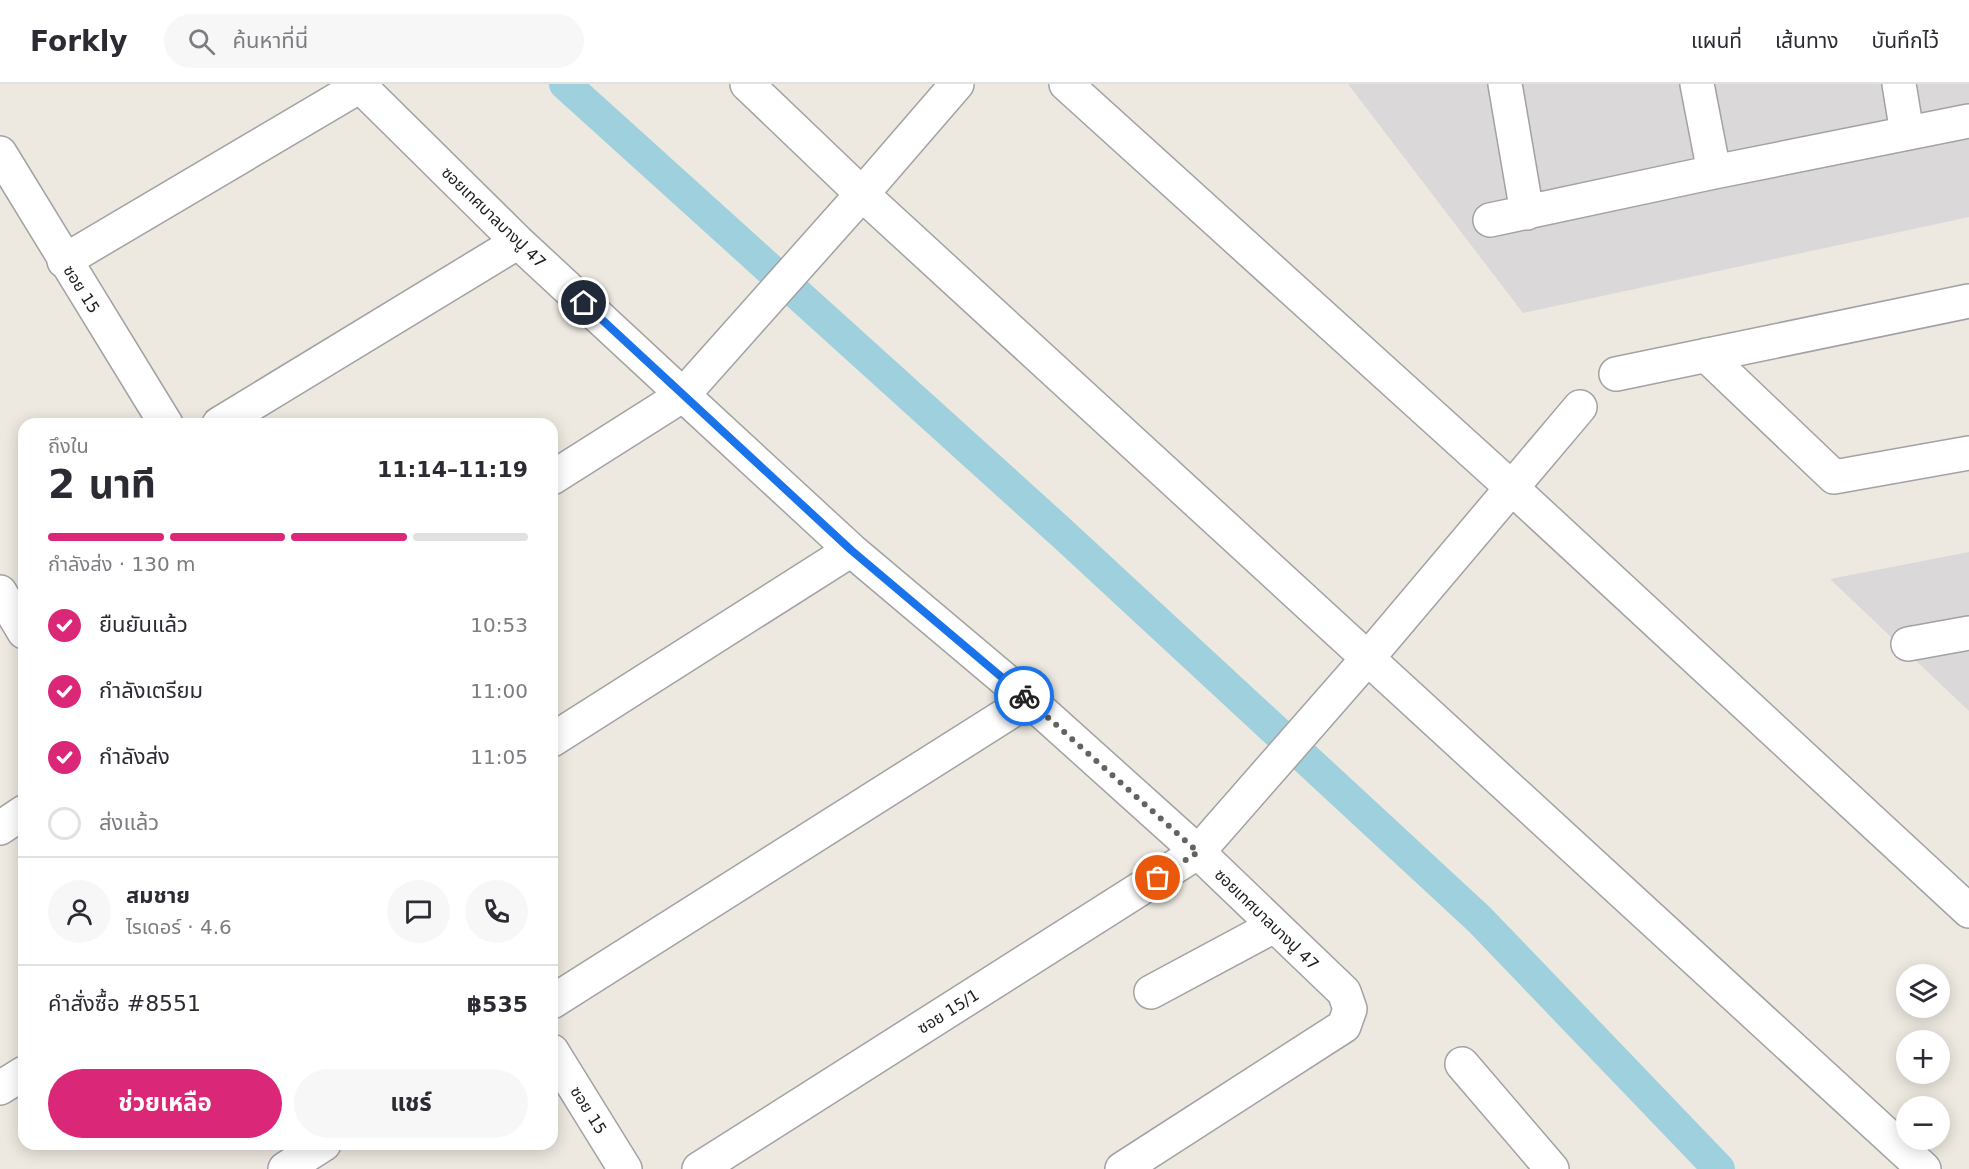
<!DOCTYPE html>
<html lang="th">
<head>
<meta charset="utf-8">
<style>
  :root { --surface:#fff; --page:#f7f7f7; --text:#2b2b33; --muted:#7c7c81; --line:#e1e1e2; --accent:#db2777 }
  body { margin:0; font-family:"DejaVu Sans","Noto Sans Thai",sans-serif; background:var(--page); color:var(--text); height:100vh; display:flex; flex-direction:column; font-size:22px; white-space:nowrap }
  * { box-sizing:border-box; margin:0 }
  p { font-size:20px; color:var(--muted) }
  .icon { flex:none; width:33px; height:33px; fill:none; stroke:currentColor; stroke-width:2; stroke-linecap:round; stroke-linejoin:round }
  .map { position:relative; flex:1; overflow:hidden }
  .drawer { position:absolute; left:18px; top:334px; width:540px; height:732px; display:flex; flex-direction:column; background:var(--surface); border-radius:18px; box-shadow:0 3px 15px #0003 }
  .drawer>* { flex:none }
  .tools { position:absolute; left:1896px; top:880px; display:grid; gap:12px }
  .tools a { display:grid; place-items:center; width:54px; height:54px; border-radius:50%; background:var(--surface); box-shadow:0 3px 15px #0003; font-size:30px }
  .pin { position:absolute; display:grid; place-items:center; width:51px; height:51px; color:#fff; margin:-26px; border:3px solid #fff; border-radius:50%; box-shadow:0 2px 6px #0007 }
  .courier { position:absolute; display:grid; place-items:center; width:60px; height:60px; margin:-30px; border:4px solid #1a73e8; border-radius:50%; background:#fff; color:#222; box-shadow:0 2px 8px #0007 }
  .headline em { font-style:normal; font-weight:700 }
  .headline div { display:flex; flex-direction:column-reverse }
  .headline { display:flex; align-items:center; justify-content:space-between; height:102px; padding:0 30px }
  h1 { font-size:39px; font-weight:700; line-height:45px }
  .bar { display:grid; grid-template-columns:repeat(4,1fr); gap:9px 6px; align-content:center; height:72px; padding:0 30px }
  .bar i { height:8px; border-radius:4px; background:var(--line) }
  .bar .on { background:var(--accent) }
  .bar p { grid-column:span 4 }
  .line { display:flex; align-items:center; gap:15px; padding:0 30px; border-top:2px solid var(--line) }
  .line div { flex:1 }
  .round { display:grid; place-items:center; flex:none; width:63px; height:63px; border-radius:32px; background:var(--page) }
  ol { padding:0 30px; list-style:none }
  li { display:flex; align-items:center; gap:18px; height:66px }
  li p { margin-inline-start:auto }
  li .icon { padding:6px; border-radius:50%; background:var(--accent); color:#fff; stroke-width:4 }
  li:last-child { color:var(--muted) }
  li i { width:33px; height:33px; border:3px solid var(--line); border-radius:50% }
  .button { display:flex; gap:12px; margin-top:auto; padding:12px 30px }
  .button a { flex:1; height:69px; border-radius:36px; background:var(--accent); color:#fff; font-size:24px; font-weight:700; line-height:69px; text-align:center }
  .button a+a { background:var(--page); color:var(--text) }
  header { display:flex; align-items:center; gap:36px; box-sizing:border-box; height:84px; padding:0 30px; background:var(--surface); border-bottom:2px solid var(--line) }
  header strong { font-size:28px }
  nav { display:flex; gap:33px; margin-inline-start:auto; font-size:21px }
  .search { width:420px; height:54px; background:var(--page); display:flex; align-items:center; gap:15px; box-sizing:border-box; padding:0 21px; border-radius:33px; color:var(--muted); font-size:22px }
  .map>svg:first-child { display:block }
</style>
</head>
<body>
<header>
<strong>Forkly</strong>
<div class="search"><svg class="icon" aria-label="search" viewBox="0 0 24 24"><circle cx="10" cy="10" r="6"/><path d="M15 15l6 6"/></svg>ค้นหาที่นี่</div>
<nav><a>แผนที่</a><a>เส้นทาง</a><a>บันทึกไว้</a></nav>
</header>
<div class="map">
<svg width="1969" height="1085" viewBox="0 0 1969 1085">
  <rect width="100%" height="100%" fill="#ede9e0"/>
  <path fill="#dad8d8" d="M1348 0H1969V133L1523 229Z
    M1969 468V627L1830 495Z"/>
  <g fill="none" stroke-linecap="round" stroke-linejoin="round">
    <path stroke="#9fd0dd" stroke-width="32" d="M565 0 1064 451 1479 835 1719 1085"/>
    <defs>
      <path id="minor" d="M358 0 518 158 683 311 851 466 1029 616 1198 768 1344 908 1350 925 1344 942 1122 1085
        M747 0 862 110 1924 1085
        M1066 0 1512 404 1969 827
        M1505 0 1527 129
        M1697 0 1714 88
        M1899 0 1907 49
        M0 69 166 340
        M1490 136 1714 88 1969 37
        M64 177 360 2
        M1706 271 1834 393 1969 369
        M1616 290 1969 217
        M219 340 518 158
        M552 394 683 311 862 110 957 0
        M0 508 24 548
        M1908 560 1969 549
        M552 656 851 466
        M0 744 24 728
        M1151 908 1274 842
        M552 918 1029 616
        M552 967 625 1085
        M1462 980 1552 1085
        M0 1004 24 989
        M285 1085 324 1060
        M699 1085 1198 768 1367 575 1580 323"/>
    </defs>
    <use href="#minor" stroke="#a2a2a2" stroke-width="36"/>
    <use href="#minor" stroke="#fff" stroke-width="33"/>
  </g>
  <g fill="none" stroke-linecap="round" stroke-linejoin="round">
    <path stroke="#646360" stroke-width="6" stroke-dasharray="0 10.8" d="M1024 612 1198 768 1158 794"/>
    <path stroke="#1a73e8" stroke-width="8" d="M584 219 851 466 1024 612"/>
  </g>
  <g text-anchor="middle" stroke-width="4.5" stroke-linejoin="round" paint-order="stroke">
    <g font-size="16" fill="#1b1b1b" stroke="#fff">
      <text transform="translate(494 133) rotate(44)" y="6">ซอยเทศบาลบางปู 47</text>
      <text transform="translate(82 205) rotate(58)" y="6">ซอย 15</text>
      <text transform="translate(1267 835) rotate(44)" y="6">ซอยเทศบาลบางปู 47</text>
      <text transform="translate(948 927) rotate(-32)" y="6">ซอย 15/1</text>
      <text transform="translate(589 1026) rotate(58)" y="6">ซอย 15</text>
    </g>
  </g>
</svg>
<div class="tools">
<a><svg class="icon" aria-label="layers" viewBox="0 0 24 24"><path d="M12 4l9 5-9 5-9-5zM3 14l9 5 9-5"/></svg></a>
<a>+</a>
<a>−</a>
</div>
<div class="pin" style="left:1158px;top:794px;background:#ea580c"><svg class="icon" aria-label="bag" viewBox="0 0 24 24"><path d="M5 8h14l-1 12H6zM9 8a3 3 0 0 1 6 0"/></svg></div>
<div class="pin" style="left:584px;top:219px;background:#1f2937"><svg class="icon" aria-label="home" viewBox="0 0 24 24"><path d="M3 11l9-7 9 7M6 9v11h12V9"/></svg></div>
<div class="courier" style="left:1024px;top:612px"><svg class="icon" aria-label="bike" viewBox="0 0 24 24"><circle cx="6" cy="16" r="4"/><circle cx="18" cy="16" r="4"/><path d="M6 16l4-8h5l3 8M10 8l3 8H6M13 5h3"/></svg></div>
<section class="drawer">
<div class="headline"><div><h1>2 นาที</h1><p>ถึงใน</p></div><em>11:14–11:19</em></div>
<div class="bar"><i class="on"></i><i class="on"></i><i class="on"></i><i></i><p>กำลังส่ง · 130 m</p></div>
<ol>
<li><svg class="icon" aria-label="check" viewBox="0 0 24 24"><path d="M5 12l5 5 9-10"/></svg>ยืนยันแล้ว<p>10:53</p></li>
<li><svg class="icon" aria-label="check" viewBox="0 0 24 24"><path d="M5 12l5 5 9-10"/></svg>กำลังเตรียม<p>11:00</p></li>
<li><svg class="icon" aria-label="check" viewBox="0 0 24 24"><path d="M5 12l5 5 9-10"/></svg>กำลังส่ง<p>11:05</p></li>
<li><i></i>ส่งแล้ว</li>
</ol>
<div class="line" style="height:108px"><a class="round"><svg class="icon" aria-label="person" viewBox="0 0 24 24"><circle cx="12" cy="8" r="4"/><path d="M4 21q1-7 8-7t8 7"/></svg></a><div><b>สมชาย</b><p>ไรเดอร์ · 4.6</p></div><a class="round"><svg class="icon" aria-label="chat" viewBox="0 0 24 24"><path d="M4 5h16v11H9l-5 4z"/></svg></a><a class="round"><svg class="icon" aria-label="phone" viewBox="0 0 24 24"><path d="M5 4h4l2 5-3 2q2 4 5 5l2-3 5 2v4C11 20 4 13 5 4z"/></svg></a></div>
<div class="line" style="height:78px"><div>คำสั่งซื้อ #8551</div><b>฿535</b></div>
<div class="button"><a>ช่วยเหลือ</a><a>แชร์</a></div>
</section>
</div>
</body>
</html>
